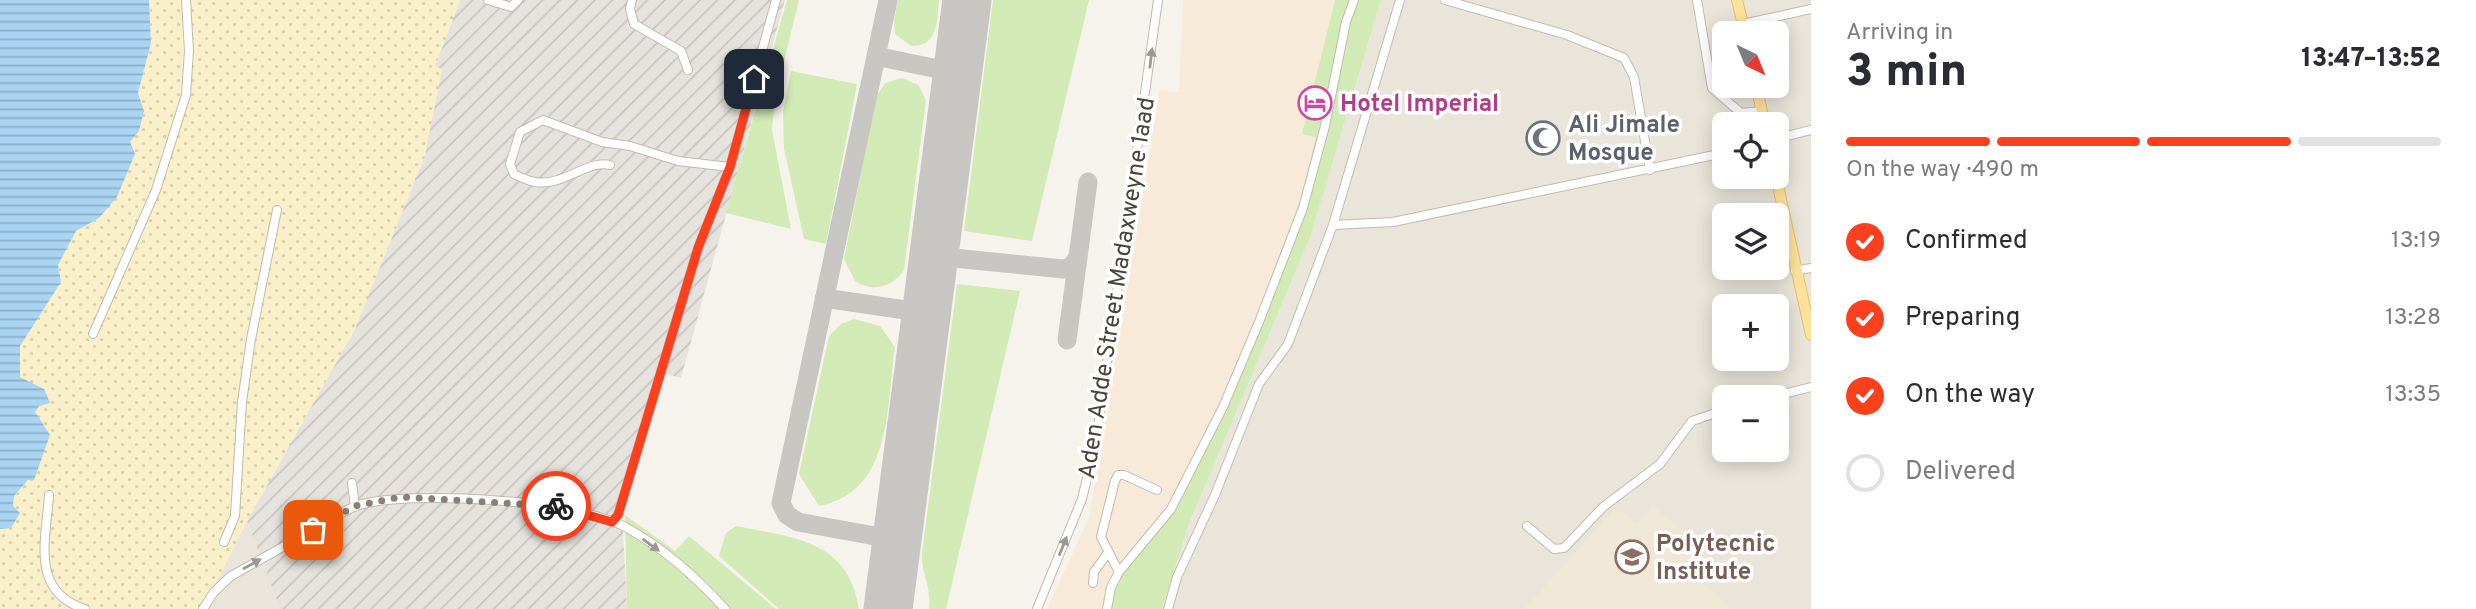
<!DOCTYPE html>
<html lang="en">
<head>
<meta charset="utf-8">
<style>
  :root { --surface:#fff; --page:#f7f7f7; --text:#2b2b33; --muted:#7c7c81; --line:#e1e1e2; --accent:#fc3f1d }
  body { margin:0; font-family:Overpass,sans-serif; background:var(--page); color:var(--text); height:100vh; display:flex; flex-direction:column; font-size:26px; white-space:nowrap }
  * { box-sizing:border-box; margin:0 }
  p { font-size:23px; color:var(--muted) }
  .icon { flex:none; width:38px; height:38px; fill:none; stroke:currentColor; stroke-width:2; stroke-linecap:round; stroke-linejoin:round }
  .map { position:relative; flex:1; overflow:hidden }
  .side { display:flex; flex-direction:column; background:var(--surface); width:665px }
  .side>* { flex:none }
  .needle { width:46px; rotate:137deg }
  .buttons { position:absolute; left:1712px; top:21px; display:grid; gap:14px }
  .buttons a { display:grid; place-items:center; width:77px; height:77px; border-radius:10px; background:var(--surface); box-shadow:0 4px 18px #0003; font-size:35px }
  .pin { position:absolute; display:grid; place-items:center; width:60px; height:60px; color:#fff; margin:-30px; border-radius:14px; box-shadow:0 4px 10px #0006 }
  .courier { position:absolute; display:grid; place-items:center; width:70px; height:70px; margin:-35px; border:5px solid #fc3f1d; border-radius:50%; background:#fff; color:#222; box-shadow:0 2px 9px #0007 }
  .overview em { font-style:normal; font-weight:800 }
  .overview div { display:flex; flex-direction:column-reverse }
  .overview { display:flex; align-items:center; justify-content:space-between; height:119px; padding:0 35px }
  h1 { font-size:46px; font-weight:800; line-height:52px }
  .bar { display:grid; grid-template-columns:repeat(4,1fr); gap:10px 7px; align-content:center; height:84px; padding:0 35px }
  .bar i { height:9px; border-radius:5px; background:var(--line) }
  .bar .current { background:var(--accent) }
  .bar p { grid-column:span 4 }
  ol { padding:0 35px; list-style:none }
  li { display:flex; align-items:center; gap:21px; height:77px }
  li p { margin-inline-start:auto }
  li .icon { padding:7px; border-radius:50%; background:var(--accent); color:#fff; stroke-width:4 }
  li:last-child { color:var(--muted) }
  li i { width:38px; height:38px; border:4px solid var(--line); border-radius:50% }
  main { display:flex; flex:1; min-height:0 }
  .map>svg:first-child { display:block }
</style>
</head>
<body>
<main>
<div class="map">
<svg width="1811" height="609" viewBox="0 0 1811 609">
  <defs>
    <pattern id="industrial-furrows" width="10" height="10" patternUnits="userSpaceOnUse" patternTransform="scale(1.75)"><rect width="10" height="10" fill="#e6e2dd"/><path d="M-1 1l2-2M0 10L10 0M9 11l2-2" fill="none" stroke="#c7c3be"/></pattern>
    <pattern id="sand-dots" width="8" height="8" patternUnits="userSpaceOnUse" patternTransform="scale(1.75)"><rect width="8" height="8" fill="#f9efc9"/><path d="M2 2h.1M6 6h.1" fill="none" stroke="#d7cead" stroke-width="1.8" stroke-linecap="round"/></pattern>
    <pattern id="water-rules" width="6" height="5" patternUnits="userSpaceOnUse" patternTransform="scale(1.75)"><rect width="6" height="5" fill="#a9d4f2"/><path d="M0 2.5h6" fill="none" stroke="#8caec5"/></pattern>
  </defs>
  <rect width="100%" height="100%" fill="#f6f3ec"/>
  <path fill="#eae5da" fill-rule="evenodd" d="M1381 0H1811V609H1162L1189 524 1311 235ZM1724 33H1776V86H1724ZM1724 124H1776V177H1724ZM1724 215H1776V268H1724ZM1724 306H1776V359H1724ZM1724 397H1776V450H1724Z
    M247 521 280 609H203Z"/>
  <path fill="#f7ead8" d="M1183 0H1335L1303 133 1316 137 1300 200 1230 387 1162 521 1107 609H1047L1089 518 1160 90 1179 92Z"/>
  <path fill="url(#industrial-furrows)" d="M460 0H785L681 378 663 373 622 513 627 609H280L247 521 355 329 435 66Z"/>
  <path fill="#efe8d6" d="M1653 506 1701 547 1685 567 1732 609H1524L1612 512 1623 511 1637 524Z"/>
  <path fill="#d2eab5" d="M787 0H799L775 99 772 130 791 229 726 213Z
    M898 0H939C937 21 938 47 911 46L895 34 894 20Z
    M993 0H1089L1032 241 964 231Z
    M1335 0H1381L1311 235 1189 524 1162 609H1107L1117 572 1162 521 1230 387 1300 200 1316 137 1302 134Z
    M791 71 857 84 826 244 804 239 784 149 783 112Z
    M902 78 918 85 926 100 904 270C893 287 873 293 855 281L844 259 876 97 885 83Z
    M957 284 1020 291 946 609H929C932 586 921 575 922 553Z
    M854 319 880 326 895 347C886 406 893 492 819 506L799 474 829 336 841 324Z
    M625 515 675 551 689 536 776 609H627Z
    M736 526C793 538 848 539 859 609H779L719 556 726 533Z"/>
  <path fill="url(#sand-dots)" d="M149 0H460L435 66 442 69 425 156 355 329 247 521 203 609H0V529L11 528 20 513 13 506 14 496 28 480 43 428 35 412 39 406 20 377 19 346 61 282 58 265 76 231 99 218 116 197 135 154 130 142 139 131 144 112 138 93 151 43Z"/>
  <path fill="url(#water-rules)" d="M0 0H149L151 43 138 93 144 111 139 131 130 142 135 154 117 197 99 218 76 231 58 265 61 282 20 346V377L44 389 50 403 39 406 35 412 50 435 34 480H28L14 496 13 506 20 513 11 528 0 529Z"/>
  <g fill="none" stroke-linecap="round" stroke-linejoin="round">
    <path stroke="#c8c6c3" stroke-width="19" d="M888 0 781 503 787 515 798 522 897 540
      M885 58 957 73
      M934 256 1063 269 1071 267 1078 257
      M824 298 926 313
      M1067 340 1088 182"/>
    <path stroke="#c8c6c3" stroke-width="49" d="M888 609 967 0"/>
    <defs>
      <path id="minor" d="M488 0 511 7 518 0
        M632 0 630 9 634 24 681 51 688 70
        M1445 0 1567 35 1624 58 1634 77 1650 170
        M1697 0 1712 88 1741 113 1762 111
        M1743 24 1811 9
        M1779 138 1811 130
        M610 165C588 159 563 187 535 182 528 181 520 177 514 174L510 164 520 132 543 120 602 142 630 146 678 161 730 167
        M1333 225 1393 222 1724 153
        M1795 271 1811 268
        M93 334 156 190 186 95 189 51 186 0
        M1772 397 1811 387
        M352 483 355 507
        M49 495C46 540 30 592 85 609
        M612 522 618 515 698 248 730 167 776 0
        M1527 526 1554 549 1564 548 1603 507 1660 464 1692 421 1724 410
        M224 542 235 516 242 402 251 339 277 210
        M1119 572 1101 537 1115 481 1118 475H1124L1157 490
        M1093 583 1094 572 1107 554
        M203 609 214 592 231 576C260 560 289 543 319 527 330 520 343 511 356 506 408 489 579 500 627 528 663 548 698 579 725 609
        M1037 609 1082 499 1096 441 1158 0
        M1107 609 1111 587 1119 572 1171 509 1223 407 1259 322 1303 208 1325 126 1346 22 1354 0
        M1168 609 1177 577 1215 495 1259 384 1288 344 1333 225 1400 0"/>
      <path id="major" d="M1737 0 1745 33
        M1756 86 1765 124
        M1776 177 1811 335"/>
    </defs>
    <use href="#minor" stroke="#c2bbae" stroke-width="10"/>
    <use href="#major" stroke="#e6c16a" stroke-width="12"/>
    <use href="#minor" stroke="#fff" stroke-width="8"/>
    <use href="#major" stroke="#ffe39c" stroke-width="10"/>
  </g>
  <defs><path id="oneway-solid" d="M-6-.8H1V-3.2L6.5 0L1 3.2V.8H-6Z" transform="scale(1.75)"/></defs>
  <g fill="#9c9892">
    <use href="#oneway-solid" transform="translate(1151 58) rotate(-83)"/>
    <use href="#oneway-solid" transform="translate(651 545) rotate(36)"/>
    <use href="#oneway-solid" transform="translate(1063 546) rotate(-68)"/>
    <use href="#oneway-solid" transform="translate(252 564) rotate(-29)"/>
  </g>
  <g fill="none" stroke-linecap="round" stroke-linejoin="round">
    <path stroke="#878178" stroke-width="7" stroke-dasharray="0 12.6" d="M313 530 355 506 401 497 556 506"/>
    <path stroke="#fc3f1d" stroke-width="9" d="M556 506 612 522 618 515 698 248 730 167 754 79"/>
  </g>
  <defs>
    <symbol id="hotel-ring" viewBox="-11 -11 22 22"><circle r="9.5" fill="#fff" stroke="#d1479c" stroke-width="1.5"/><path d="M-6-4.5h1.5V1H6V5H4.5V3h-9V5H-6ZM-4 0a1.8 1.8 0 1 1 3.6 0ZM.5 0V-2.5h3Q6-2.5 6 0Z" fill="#d1479c"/></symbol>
    <symbol id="mosque-ring" viewBox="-11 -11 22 22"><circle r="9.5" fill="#fff" stroke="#6b7280" stroke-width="1.5"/><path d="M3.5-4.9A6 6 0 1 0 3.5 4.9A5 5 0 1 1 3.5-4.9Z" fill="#6b7280"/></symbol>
    <symbol id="school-ring" viewBox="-11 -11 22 22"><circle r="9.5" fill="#fff" stroke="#8d6e63" stroke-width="1.5"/><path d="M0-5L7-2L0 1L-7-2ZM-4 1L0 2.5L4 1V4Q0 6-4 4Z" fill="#8d6e63"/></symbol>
  </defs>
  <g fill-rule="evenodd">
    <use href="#hotel-ring" x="1296" y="84" width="38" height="38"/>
    <use href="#mosque-ring" x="1524" y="119" width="38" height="38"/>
    <use href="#school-ring" x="1613" y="538" width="38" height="38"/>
  </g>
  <g text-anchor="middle" stroke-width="7" stroke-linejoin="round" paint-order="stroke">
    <g font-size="24" font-weight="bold" fill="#b23c85" stroke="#fff" text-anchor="start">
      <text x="1340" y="111">Hotel Imperial</text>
    </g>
    <g font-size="24" font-weight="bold" fill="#5b616d" stroke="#fff" text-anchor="start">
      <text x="1568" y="132">Ali Jimale<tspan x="1568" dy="28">Mosque</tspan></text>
    </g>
    <g font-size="24" fill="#4b4439" stroke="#fff">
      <text transform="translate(1116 288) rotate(-81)" y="8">Aden Adde Street Madaxweyne 1aad</text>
    </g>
    <g font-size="24" font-weight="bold" fill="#785e54" stroke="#fff" text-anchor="start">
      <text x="1656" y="551">Polytecnic<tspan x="1656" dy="28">Institute</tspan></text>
    </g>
  </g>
</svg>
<div class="buttons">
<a><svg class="needle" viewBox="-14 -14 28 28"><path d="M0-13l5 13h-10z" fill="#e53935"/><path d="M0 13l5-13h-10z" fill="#7c7c81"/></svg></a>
<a><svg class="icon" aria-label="locate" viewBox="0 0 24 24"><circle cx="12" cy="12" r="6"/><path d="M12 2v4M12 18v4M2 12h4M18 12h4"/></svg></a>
<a><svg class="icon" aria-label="layers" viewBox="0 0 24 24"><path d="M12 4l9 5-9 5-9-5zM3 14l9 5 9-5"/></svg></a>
<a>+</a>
<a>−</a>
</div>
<div class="pin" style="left:313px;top:530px;background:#ea580c"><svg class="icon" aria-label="bag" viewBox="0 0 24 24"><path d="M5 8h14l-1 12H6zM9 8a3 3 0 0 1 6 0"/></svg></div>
<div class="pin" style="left:754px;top:79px;background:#1f2937"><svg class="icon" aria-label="home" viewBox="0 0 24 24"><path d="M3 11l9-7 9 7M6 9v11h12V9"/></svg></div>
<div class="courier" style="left:556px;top:506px"><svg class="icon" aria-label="bike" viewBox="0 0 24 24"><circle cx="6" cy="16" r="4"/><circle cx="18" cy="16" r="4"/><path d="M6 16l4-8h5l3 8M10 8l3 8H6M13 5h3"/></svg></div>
</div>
<section class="side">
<div class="overview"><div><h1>3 min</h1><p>Arriving in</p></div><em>13:47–13:52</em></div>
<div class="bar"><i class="current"></i><i class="current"></i><i class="current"></i><i></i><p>On the way · 490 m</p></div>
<ol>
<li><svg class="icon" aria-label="check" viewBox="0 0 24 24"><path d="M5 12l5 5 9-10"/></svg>Confirmed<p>13:19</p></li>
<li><svg class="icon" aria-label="check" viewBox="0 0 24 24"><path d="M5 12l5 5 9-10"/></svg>Preparing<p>13:28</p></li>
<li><svg class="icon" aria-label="check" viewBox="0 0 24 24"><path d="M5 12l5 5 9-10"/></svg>On the way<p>13:35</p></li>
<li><i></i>Delivered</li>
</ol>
</section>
</main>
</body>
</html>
